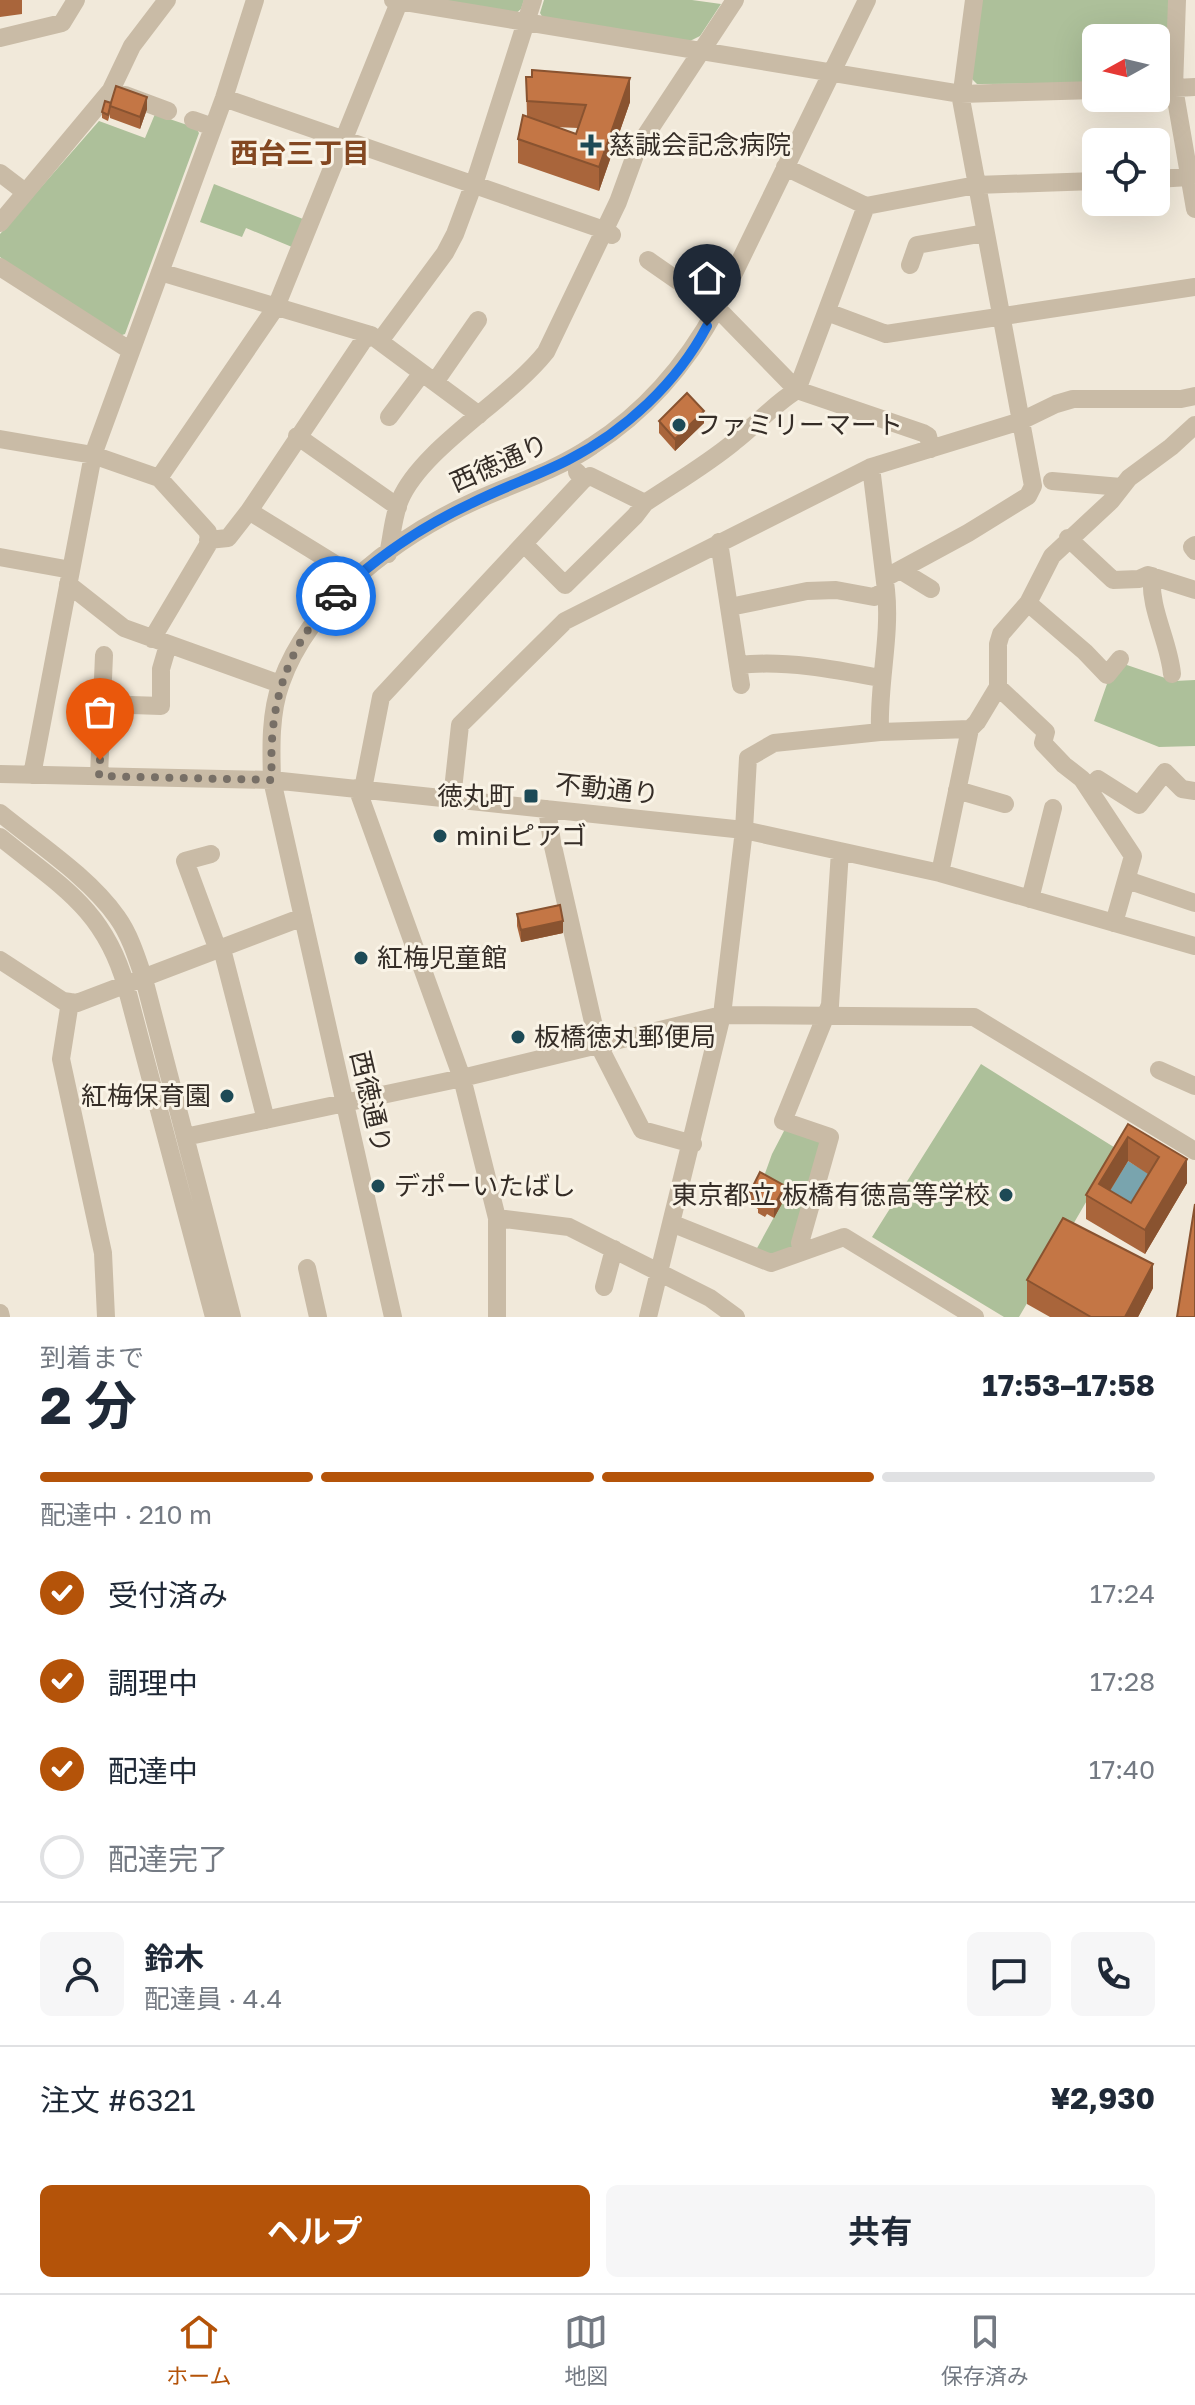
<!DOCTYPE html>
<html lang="ja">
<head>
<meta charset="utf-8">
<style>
  :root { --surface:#fff; --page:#f6f6f7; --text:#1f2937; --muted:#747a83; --line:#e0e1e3; --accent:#b45309 }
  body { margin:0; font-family:"Golos Text","Noto Sans JP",sans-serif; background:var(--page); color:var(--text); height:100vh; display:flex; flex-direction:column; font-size:30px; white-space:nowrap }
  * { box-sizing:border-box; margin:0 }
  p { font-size:26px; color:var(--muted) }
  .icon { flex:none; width:44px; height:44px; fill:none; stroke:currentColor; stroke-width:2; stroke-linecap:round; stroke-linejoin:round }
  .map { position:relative; height:1317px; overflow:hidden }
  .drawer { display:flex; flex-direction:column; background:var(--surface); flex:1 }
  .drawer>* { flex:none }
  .needle { width:52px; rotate:262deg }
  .buttons { position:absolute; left:1082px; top:24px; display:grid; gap:16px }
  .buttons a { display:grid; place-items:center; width:88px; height:88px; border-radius:12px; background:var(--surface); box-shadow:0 8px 32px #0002; font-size:40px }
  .pin { position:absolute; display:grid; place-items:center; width:68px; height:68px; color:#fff; margin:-82px -34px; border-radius:50% 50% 50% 0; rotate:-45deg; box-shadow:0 0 8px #0007 }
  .pin .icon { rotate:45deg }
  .courier { position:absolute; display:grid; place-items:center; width:80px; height:80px; margin:-40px; border:6px solid #1a73e8; border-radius:50%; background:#fff; color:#222; box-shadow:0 2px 10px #0007 }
  .overview em { font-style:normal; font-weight:700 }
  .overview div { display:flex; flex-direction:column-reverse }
  .overview { display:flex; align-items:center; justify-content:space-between; height:136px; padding:0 40px }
  h1 { font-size:52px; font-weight:700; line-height:60px }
  .bar { display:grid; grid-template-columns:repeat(4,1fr); gap:12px 8px; align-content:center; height:96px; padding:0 40px }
  .bar i { height:10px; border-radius:6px; background:var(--line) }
  .bar .current { background:var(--accent) }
  .bar p { grid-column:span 4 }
  .line { display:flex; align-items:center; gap:20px; padding:0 40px; border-top:2px solid var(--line) }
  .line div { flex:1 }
  .round { display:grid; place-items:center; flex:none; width:84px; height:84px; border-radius:12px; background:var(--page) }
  ol { padding:0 40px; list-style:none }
  li { display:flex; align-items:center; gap:24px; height:88px }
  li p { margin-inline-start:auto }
  li .icon { padding:8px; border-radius:50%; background:var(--accent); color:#fff; stroke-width:4 }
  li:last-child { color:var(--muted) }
  li i { width:44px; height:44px; border:4px solid var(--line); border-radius:50% }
  .button { display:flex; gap:16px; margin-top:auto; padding:16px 40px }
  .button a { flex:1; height:92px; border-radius:12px; background:var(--accent); color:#fff; font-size:32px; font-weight:700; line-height:92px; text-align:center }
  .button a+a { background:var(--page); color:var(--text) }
  .tab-bar { display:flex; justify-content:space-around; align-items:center; height:112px; border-top:2px solid var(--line); background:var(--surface); font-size:22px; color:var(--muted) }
  .tab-bar a { display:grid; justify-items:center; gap:4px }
  .tab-bar .current { color:var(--accent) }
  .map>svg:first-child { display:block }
</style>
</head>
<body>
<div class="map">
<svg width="1195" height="1317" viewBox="0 0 1195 1317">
  <rect width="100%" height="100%" fill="#f1e9da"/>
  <path fill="#adc09a" d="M448 0H524L521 9 514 15 447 3Z
    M544 0H692L721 4 700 36 690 41 543 18 540 13Z
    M982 0H1171L1165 81 1156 83V38H1096V83L977 84 971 78Z
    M155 114 196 128 199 133 125 334 119 336 26 278 0 257V234L99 121 145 138Z
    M214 184 303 219 292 247 246 228 242 237 200 222Z
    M1121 663 1174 681 1195 680V746L1159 747 1094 721 1108 681Z
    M981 1064 1117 1149 1019 1317H1004L872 1237Z
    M785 1129 819 1140 823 1149 793 1247 773 1256 756 1250 785 1197 763 1179 772 1154Z"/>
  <path fill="#79a4ae" d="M1128 1161 1159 1180 1131 1227 1099 1208Z"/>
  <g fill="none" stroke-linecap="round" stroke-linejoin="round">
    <path stroke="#c9bba6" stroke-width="18" d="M393 0 961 94 1096 90
      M1177 0 1174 88 1195 209
      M0 38 62 23 76 0
      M1156 89 1195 87
      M125 95 168 111
      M224 98 604 230 612 235
      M193 120 213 127
      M785 167 866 206 976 185 1096 181
      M0 173 25 192
      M1156 179 1189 177
      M0 223 111 90 132 46 167 0
      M648 260 717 308 797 390 923 433 928 436 931 449
      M910 265 917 245 985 233
      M0 267 131 351
      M160 272 371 335 479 415
      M827 312 886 334 1195 287
      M380 341 445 253 455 234 477 175 533 0
      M435 382 478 320
      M389 417 422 373
      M297 436 398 507
      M0 439 93 455 159 478 208 532 209 543 152 639
      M159 478 276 307 400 0
      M583 480 590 476 645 503C675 483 706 465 734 442 756 425 774 404 797 390L866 206
      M1052 481 1121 487
      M249 511 356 577
      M1068 538 1113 580 1139 579 1148 575 1195 590
      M208 540 228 538 249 511 363 341 371 335
      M719 542 741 685
      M524 544 565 585 635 516 645 503
      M1195 545 1192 547 1195 551
      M388 554C392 537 393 516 400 500 422 448 508 400 546 352L618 202 638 147 735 0
      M0 557 71 570
      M900 570 931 589
      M1152 576C1149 609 1169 641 1172 674
      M885 578 968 533 1028 496 1033 486 961 99 974 0
      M68 584 124 628 280 684
      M1028 603 1085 652 1107 675 1120 659
      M730 607 807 591 836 590 874 597 886 590 871 467
      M738 665C786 660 833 669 880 678
      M998 687 1046 732 1043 743 1064 765 1082 779 1133 856 1114 923
      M102 704 161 706V669L168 645
      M880 732C878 684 891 637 886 590
      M0 774 272 780 744 830 940 873 1195 946
      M32 775 93 455 224 98 255 0
      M99 776 104 655
      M357 788 462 1078 497 1218V1317
      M363 789 381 697 583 480 577 472
      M1089 789 1098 779 1139 805 1165 772 1182 789 1195 791
      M957 790 1005 804
      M452 799 460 725 565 621 871 467 1021 421 1056 404 1073 399H1181L1195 396
      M547 809 552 842 598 1044 642 1130 693 1144
      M0 813C38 844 89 877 117 917 130 935 137 958 144 979L232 1317
      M0 837C59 885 104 908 126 986L214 1317
      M211 854 185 861 218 950
      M940 873 970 729 977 722 998 687V644L1001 634 1028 603 1052 556 1111 501 1129 478 1171 447 1195 425
      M1127 880 1195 903
      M1030 899 1053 808
      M222 949 266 1120
      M0 960 63 1001 77 1003 303 917
      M70 1002 61 1059 103 1253 106 1317
      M1159 1070 1195 1086
      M185 1137 462 1078 722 1015 974 1017 1195 1151
      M497 1218 569 1227 710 1298 736 1317
      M671 1223 771 1263 844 1237 975 1317
      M802 1252 800 1243 830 1137 783 1121 830 1005 840 851
      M307 1268 318 1317
      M604 1287 614 1249
      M0 1313 1 1317
      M393 1317 272 780C271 748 270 713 281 683 310 600 399 535 477 500 515 483 557 470 592 446 647 411 686 365 717 308L867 0
      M648 1317 722 1015 744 830 748 758 774 743 880 732 970 729"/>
  </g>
  <path fill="#a9653b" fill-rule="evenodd" d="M0 0H22V14L0 17Z
    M526 77 630 102 599 191 518 163V139L527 117ZM555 127 578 128 576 134Z
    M111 103 147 109 140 129 110 118V114L108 121 102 118V112Z
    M659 421 704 423 675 451 659 433Z
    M517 914 563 933 521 942 517 926Z
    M1128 1124 1187 1183 1145 1254 1086 1219V1195ZM1128 1161 1148 1174 1131 1203 1110 1191Z
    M750 1192 785 1198 774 1218 767 1214 765 1217 758 1213V1209L750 1204Z
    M1027 1280 1153 1288 1138 1317H1050L1027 1304Z"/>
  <path fill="#895330" d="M630 78V102L599 191V167Z
    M147 97V109L140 129V117Z
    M704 411V423L675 451V439Z
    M563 921V933L521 942V930Z
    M1128 1137V1161L1101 1205 1099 1184Z
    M1187 1159V1183L1145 1254V1230Z
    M785 1186V1198L774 1218V1206Z
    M1153 1264V1288L1138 1317H1125Z"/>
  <path fill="#c47645" stroke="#895330" stroke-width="2" fill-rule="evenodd" d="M532 70 630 78 599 167 518 139 523 115 576 134 586 105 527 101 526 77H532Z
    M116 86 147 97 140 117 110 106Z
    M105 101 111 103 108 115 102 112Z
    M687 393 704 411 675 439 659 421Z
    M560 905 563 921 521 930 517 914Z
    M1128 1124 1187 1159 1145 1230 1086 1195ZM1128 1137 1159 1157 1131 1203 1099 1184Z
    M760 1172 785 1186 774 1206 767 1202 765 1205 758 1201 760 1198 750 1192Z
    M1195 1204V1317H1177Z
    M1063 1218 1153 1264 1125 1317H1091L1027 1280Z"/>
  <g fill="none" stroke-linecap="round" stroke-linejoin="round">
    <path stroke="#776f66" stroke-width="8" stroke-dasharray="0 14.4" d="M100 760 99 776 272 780C268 708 284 649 336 596"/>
    <path stroke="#1a73e8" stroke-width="10" d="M336 596C375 558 423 526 472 503 503 487 537 476 568 460 625 431 677 383 707 326"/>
  </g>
  <g fill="#1d4a56" stroke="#f9f3e6" stroke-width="3">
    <path d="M587 133h8v8h8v8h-8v8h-8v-8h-8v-8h8z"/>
    <circle cx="679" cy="425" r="8"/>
    <rect x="523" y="788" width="16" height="16" rx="4"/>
    <circle cx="440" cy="836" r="8"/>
    <circle cx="361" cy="958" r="8"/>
    <circle cx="518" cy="1037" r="8"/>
    <circle cx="227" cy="1096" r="8"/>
    <circle cx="378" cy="1186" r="8"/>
    <circle cx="1006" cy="1195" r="8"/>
  </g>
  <g text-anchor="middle" stroke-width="6" stroke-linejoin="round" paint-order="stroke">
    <g font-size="26" fill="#352d27" stroke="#f9f3e6" text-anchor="start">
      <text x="609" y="154">慈誠会記念病院</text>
      <text x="695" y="434">ファミリーマート</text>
      <text x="515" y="805" text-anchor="end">徳丸町</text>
      <text x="456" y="845">miniピアゴ</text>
      <text x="377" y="967">紅梅児童館</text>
      <text x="534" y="1046">板橋徳丸郵便局</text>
      <text x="211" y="1105" text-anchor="end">紅梅保育園</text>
      <text x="394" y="1195">デポーいたばし</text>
      <text x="990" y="1204" text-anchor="end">東京都立 板橋有徳高等学校</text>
    </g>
    <g font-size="26" fill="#352d27" stroke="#f9f3e6">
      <text transform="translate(499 463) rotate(-24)" y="9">西徳通り</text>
      <text transform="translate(607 789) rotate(6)" y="9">不動通り</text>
      <text transform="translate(371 1102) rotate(77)" y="9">西徳通り</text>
    </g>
    <g font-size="28" font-weight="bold" fill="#834721" stroke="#f9f3e6">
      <text x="300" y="163">西台三丁目</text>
    </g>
  </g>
</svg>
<div class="buttons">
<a><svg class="needle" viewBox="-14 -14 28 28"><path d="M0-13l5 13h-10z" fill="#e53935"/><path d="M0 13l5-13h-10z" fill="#747a83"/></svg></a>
<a><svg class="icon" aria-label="locate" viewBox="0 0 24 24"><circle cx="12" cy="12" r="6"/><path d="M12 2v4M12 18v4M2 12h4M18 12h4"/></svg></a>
</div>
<div class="pin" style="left:100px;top:760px;background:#ea580c"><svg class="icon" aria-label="bag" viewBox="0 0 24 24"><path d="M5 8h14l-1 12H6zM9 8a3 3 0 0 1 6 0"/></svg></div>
<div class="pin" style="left:707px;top:326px;background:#1f2937"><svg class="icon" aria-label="home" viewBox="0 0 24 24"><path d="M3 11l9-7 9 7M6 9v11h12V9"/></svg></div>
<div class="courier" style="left:336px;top:596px"><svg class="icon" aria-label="car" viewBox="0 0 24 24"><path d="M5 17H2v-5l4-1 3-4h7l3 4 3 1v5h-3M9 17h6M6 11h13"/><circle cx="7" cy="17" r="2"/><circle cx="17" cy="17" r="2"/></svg></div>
</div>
<section class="drawer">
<div class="overview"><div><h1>2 分</h1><p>到着まで</p></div><em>17:53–17:58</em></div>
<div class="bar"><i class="current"></i><i class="current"></i><i class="current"></i><i></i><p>配達中 · 210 m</p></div>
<ol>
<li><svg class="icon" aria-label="check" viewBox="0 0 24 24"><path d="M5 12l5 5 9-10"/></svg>受付済み<p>17:24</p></li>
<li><svg class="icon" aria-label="check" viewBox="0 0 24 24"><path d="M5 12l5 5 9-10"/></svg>調理中<p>17:28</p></li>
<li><svg class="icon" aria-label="check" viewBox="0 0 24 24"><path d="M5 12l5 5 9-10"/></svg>配達中<p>17:40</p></li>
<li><i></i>配達完了</li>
</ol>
<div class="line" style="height:144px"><a class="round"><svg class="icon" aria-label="person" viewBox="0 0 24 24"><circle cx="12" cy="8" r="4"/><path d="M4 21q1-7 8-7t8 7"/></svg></a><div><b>鈴木</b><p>配達員 · 4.4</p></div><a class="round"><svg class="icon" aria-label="chat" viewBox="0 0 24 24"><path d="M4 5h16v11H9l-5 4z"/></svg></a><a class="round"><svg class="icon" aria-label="phone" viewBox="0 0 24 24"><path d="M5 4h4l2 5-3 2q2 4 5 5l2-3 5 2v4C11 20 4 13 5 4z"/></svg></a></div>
<div class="line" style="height:104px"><div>注文 #6321</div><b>¥2,930</b></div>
<div class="button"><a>ヘルプ</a><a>共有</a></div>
</section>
<nav class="tab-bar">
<a class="current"><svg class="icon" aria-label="home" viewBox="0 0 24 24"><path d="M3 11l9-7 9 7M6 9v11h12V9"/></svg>ホーム</a>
<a><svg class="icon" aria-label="map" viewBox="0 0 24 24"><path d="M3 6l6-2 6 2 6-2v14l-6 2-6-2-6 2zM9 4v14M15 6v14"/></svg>地図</a>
<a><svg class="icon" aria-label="saved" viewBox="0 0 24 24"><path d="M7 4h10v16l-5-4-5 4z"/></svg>保存済み</a>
</nav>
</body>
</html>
